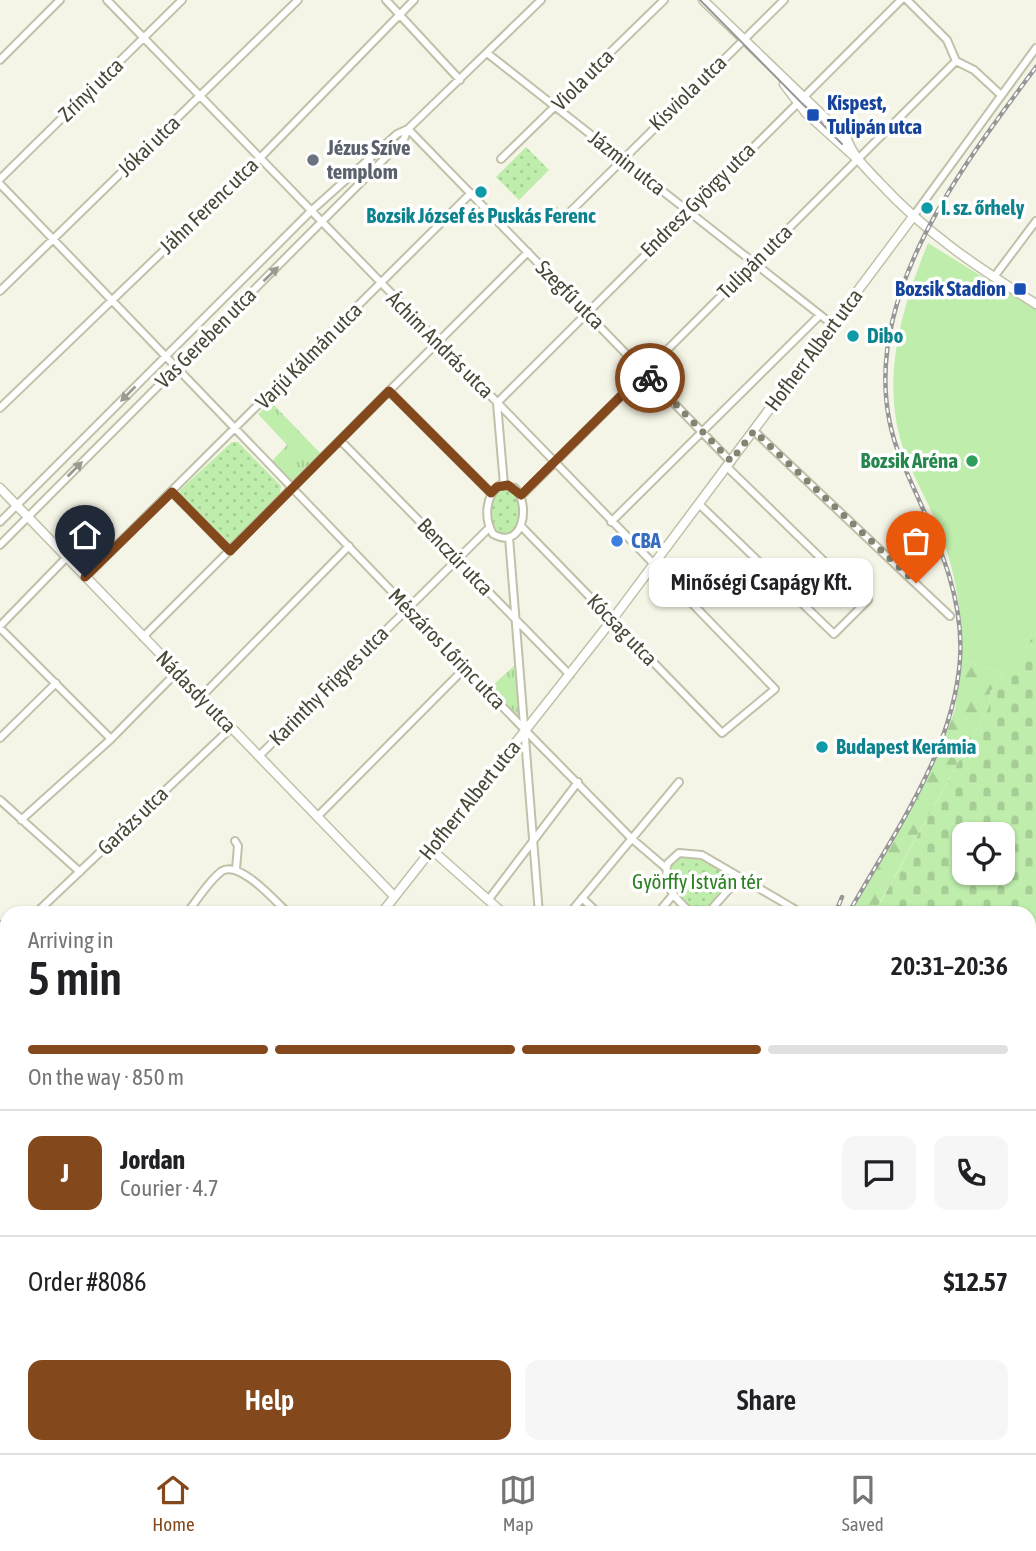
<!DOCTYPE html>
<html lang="en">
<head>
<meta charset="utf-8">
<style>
  :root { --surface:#fff; --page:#f6f6f6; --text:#202124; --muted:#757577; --line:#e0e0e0; --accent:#84481d }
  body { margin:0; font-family:"Asap Condensed",sans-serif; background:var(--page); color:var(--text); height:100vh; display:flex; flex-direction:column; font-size:26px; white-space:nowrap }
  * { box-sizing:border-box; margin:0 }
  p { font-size:23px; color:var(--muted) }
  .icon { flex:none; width:38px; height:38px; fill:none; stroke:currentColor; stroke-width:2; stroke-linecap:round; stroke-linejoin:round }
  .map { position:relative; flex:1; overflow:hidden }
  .side { position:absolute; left:0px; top:906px; width:1036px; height:548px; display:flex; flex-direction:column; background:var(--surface); border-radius:21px 21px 0 0; box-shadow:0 2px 5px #0004 }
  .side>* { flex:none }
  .controls { position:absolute; left:952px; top:822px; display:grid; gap:14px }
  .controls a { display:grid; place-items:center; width:63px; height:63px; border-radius:14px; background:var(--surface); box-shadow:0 2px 5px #0004; font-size:35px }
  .pin { position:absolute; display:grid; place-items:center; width:60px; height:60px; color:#fff; margin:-72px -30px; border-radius:50% 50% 50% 0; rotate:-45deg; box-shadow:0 0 7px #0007 }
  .pin .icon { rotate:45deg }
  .courier { position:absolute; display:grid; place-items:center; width:70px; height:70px; margin:-35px; border:5px solid #84481d; border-radius:50%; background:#fff; color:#222; box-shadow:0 2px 9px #0007 }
  .bubble { position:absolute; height:49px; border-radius:14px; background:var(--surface); box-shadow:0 2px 5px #0004; font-size:23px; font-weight:600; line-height:49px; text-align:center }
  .summary em { font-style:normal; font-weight:600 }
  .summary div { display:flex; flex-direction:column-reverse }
  .summary { display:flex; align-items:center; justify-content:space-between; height:119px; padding:0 28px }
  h1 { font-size:46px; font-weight:600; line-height:52px }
  .bar { display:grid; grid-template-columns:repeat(4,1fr); gap:10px 7px; align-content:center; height:84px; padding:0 28px }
  .bar i { height:9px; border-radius:5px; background:var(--line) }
  .bar .selected { background:var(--accent) }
  .bar p { grid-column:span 4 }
  .line { display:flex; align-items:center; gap:18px; padding:0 28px; border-top:2px solid var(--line) }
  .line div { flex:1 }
  .round { display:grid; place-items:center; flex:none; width:74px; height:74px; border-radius:14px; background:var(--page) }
  .primary-button { display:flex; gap:14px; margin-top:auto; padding:14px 28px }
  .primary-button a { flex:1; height:80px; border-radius:14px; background:var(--accent); color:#fff; font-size:28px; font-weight:600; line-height:80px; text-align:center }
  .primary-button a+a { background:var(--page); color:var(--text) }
  .tab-bar { display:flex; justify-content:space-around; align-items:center; height:98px; border-top:2px solid var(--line); background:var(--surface); font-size:19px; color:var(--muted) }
  .tab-bar a { display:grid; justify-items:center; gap:4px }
  .tab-bar .selected { color:var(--accent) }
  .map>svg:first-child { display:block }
</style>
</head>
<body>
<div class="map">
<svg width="1036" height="1453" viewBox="0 0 1036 1453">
  <defs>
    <pattern id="grass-tufts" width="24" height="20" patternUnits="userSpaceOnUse" patternTransform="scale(1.75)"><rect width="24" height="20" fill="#beedac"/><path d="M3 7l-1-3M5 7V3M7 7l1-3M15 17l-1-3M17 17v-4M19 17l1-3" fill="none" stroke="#a5cd95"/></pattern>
    <pattern id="forest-firs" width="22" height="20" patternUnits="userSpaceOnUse" patternTransform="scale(1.75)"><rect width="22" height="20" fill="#beedac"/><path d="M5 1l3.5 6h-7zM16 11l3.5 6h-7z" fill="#a5cd95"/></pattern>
    <pattern id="cemetery-stones" width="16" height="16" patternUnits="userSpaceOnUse" patternTransform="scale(1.75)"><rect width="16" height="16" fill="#beedac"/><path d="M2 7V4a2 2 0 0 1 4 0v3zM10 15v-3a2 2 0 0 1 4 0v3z" fill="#a5cd95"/></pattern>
    <pattern id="park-dots" width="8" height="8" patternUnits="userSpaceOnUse" patternTransform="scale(1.75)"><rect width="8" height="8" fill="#beedac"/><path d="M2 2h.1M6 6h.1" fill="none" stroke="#a5cd95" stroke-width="1.8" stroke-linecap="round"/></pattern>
  </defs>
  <rect width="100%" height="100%" fill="#f5f5e7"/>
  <path fill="url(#grass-tufts)" d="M271 402 322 455 292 484 271 462 287 445 258 414Z
    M516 664 521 713 518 716 490 688Z
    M316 1447H472L476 1453H327Z"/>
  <path fill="url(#forest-firs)" d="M962 660 1004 674 990 692 989 707 874 913 851 914 940 751 955 709Z
    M197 1447H267L272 1453H191Z"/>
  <path fill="url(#cemetery-stones)" fill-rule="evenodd" d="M1036 633V1057L1029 1053V914H874L989 707 990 692ZM964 835H1003V873H964Z"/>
  <path fill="url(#park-dots)" d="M526 147 549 170 519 200 496 177Z
    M232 442H238L281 486 280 495 230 544 180 495V490Z
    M503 488 516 494C521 506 521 518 516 529 491 545 491 516 491 499Z
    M693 852 739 878 707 913 692 914 668 883 671 857Z"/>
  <path fill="#beedac" d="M928 243 1036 310V633L1004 674 962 660C963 610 954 564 935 519 922 490 905 462 898 430 884 367 904 302 928 243Z
    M1029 1402 1036 1406V1453H790L789 1447H1029Z"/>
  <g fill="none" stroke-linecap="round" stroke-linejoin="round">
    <path stroke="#9ebaf7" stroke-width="2" d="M338 1447 348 1453"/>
    <defs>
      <path id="minor" d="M107 0 775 689 722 733 521 526
        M386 0 460 80
        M907 0 947 40 956 61
        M487 53 833 325
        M0 60 60 0
        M956 61 974 70 1001 95
        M408 129 731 462
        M501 159 664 0
        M0 179 182 0
        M0 184 526 731 631 838 666 868
        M555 212 562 218 566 216 784 0
        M912 218 1036 48
        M994 277 1036 221
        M0 291 298 0
        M389 391 491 493
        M0 408 261 157 414 0
        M754 431 950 616
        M340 440 570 675
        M727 467 866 602
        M500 485 515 488C531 505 523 551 493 534 484 519 485 495 500 485Z
        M504 485 497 403 901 0
        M172 492 230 551
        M521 496 956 61
        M699 504 834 634 868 600
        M0 522 311 211 397 134 408 129
        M611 522 820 315
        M509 537 539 914
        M0 545 404 139 408 129 541 0
        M85 577 471 193
        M0 626 66 558
        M0 628 111 739
        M143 637 528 252
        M201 697 349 546
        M0 738 56 683
        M259 756 490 527
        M0 800 80 872
        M318 816 465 668
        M21 820 111 739 177 672
        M235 841 238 846 236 869
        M582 898 599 914
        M489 899 578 782
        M35 914 231 728
        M186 914C197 901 209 880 222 871 240 860 276 902 289 914
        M569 914 679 782
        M657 914 673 895
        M692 914C677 900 661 886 668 863L679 853 702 855 803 914
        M707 914 739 878
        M0 925 7 930
        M0 1005 7 998
        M1029 1055 1036 1059
        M0 1105 7 1098
        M0 1205 7 1199
        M1029 1241 1036 1230
        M0 1292 7 1285
        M1029 1307 1036 1313
        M1036 1371 1029 1380 1036 1384
        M0 1388 7 1396
        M56 1447 61 1453
        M409 1447 411 1453
        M96 1453 102 1447"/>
      <path id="tertiary" d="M703 0 847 139C853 157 867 169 879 182 927 234 977 267 1036 304
        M784 84 806 113 855 157
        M0 488 394 896
        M431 849 504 914
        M381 914 612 620 912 218
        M1029 1129 1036 1117
        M0 1296 7 1303"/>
      <path id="secondary" d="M0 970 7 975
        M557 1447 560 1453"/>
      <path id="primary" d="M0 941 7 946
        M0 954 7 959
        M485 1447 489 1453
        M501 1447 504 1453"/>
    </defs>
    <use href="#minor" stroke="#c1c0a8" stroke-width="10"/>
    <use href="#tertiary" stroke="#c1c0a8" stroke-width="11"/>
    <use href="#secondary" stroke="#d5d690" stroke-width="12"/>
    <use href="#primary" stroke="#efeb5b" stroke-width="13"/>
    <use href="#minor" stroke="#fff" stroke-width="6"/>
    <use href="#tertiary" stroke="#fff" stroke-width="8"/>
    <use href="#secondary" stroke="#fdffc7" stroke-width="9"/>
    <use href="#primary" stroke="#fffe96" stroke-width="10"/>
    <path stroke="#979797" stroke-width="2" d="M700 0 842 144"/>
    <defs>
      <path id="rail" d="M835 914 842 897
        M848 914C893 834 953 753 960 660 965 586 928 524 901 459 843 319 958 172 1036 67
        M763 1447V1453"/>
    </defs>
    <use href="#rail" stroke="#979797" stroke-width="4.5"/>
    <use href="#rail" stroke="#fff" stroke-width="2" stroke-dasharray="5" stroke-linecap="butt"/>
  </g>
  <defs><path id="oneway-solid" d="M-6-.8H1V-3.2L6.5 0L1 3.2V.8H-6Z" transform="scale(1.75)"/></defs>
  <g fill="#9b9a90">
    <use href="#oneway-solid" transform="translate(271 274) rotate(-44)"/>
    <use href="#oneway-solid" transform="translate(128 394) rotate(135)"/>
    <use href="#oneway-solid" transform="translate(75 469) rotate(-45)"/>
  </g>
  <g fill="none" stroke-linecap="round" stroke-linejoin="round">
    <path stroke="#858473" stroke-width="7" stroke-dasharray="0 12.6" d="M650 378 731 461 754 431 916 583"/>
    <path stroke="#84481d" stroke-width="9" d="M85 577 172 492 230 551 389 391 491 493 497 487 508 485 521 495 645 372 650 378"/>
  </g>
  <g fill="#1a4fb4" stroke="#fff" stroke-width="2.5">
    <rect x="806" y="108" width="14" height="14" rx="3.5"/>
    <rect x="1013" y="282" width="14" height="14" rx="3.5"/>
  </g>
  <circle fill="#6b7280" stroke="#fff" stroke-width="2.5" cx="313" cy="160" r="7"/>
  <g fill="#0f9aa8" stroke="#fff" stroke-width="2.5">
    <circle cx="481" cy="192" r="7"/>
    <circle cx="927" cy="208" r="7"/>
    <circle cx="853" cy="336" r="7"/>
    <circle cx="822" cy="747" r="7"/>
  </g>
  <circle fill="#2e9e5b" stroke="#fff" stroke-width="2.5" cx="972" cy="461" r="7"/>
  <circle fill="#3f7fe0" stroke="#fff" stroke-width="2.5" cx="617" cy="541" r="7"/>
  <g text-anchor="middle" stroke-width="7" stroke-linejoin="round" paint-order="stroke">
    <g font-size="21" fill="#494735" stroke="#fff">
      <text transform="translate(583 80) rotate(-45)" y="7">Viola utca</text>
      <text transform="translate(91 90) rotate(-44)" y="7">Zrínyi utca</text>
      <text transform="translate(688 93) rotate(-44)" y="7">Kisviola utca</text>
      <text transform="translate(149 146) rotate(-44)" y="7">Jókai utca</text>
      <text transform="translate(627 163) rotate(38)" y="7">Jázmin utca</text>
      <text transform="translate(698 200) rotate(-45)" y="7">Endresz György utca</text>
      <text transform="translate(209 206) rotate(-44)" y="7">Jáhn Ferenc utca</text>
      <text transform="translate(755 262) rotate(-45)" y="7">Tulipán utca</text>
      <text transform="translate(570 295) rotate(45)" y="7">Szegfű utca</text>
      <text transform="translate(206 338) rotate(-45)" y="7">Vas Gereben utca</text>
      <text transform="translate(440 345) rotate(45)" y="7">Áchim András utca</text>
      <text transform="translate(814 350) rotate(-53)" y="7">Hofherr Albert utca</text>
      <text transform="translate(309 356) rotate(-45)" y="7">Varjú Kálmán utca</text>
      <text transform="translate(455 557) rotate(46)" y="7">Benczúr utca</text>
      <text transform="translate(622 630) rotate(46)" y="7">Kócsag utca</text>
      <text transform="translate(447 649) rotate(46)" y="7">Mészáros Lőrinc utca</text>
      <text transform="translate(329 686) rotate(-45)" y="7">Karinthy Frigyes utca</text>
      <text transform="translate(196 692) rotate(46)" y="7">Nádasdy utca</text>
      <text transform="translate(470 800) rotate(-51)" y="7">Hofherr Albert utca</text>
      <text transform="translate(133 821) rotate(-44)" y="7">Garázs utca</text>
    </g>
    <g font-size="21" font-weight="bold" fill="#164399" stroke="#fff" text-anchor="start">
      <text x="827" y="110">Kispest,<tspan x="827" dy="24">Tulipán utca</tspan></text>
      <text x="1006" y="296" text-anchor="end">Bozsik Stadion</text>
    </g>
    <g font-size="21" font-weight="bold" fill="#5b616d" stroke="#fff" text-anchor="start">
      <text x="327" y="155">Jézus Szíve<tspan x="327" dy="24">templom</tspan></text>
    </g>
    <g font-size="21" font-weight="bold" fill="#0d838f" stroke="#fff" text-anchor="start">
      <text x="941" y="215">I. sz. őrhely</text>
      <text x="481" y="223" text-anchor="middle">Bozsik József és Puskás Ferenc</text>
      <text x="867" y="343">Dibo</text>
      <text x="836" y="754">Budapest Kerámia</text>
    </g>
    <g font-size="21" font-weight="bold" fill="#27864d" stroke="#fff" text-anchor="end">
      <text x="958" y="468">Bozsik Aréna</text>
    </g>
    <g font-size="21" font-weight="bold" fill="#366cbe" stroke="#fff" text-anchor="start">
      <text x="631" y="548">CBA</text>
    </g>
    <g font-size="21" fill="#2c8122" stroke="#fff">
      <text x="697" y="889">Györffy István tér</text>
    </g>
  </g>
</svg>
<div class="controls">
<a><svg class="icon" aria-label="locate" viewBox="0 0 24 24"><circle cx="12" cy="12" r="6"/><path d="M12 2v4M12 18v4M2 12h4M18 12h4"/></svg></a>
</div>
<div class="pin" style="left:916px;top:583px;background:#ea580c"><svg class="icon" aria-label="bag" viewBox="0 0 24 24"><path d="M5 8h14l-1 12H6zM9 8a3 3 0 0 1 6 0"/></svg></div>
<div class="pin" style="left:85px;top:577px;background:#1f2937"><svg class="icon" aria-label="home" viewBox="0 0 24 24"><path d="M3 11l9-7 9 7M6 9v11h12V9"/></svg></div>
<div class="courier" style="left:650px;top:378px"><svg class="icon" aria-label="bike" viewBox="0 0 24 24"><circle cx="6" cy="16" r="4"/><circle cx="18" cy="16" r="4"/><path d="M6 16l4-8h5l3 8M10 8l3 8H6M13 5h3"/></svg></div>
<div class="bubble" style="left:649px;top:558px;width:224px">Minőségi Csapágy Kft.</div>
<section class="side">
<div class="summary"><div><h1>5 min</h1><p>Arriving in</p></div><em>20:31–20:36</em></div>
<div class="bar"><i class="selected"></i><i class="selected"></i><i class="selected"></i><i></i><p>On the way · 850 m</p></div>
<div class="line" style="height:126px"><b class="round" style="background:var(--accent);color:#fff">J</b><div><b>Jordan</b><p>Courier · 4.7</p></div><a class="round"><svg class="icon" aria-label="chat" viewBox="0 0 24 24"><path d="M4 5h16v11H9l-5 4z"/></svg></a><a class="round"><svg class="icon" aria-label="phone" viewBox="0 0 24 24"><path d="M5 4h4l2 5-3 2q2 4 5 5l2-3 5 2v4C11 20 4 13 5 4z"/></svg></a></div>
<div class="line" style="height:91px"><div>Order #8086</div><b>$12.57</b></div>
<div class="primary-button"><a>Help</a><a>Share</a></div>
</section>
</div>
<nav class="tab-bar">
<a class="selected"><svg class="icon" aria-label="home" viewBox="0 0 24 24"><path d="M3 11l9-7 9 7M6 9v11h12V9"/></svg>Home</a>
<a><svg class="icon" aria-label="map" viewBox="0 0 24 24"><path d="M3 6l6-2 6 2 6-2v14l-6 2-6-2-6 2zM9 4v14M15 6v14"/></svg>Map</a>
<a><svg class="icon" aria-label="saved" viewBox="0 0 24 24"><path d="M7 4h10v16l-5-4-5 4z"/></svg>Saved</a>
</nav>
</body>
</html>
